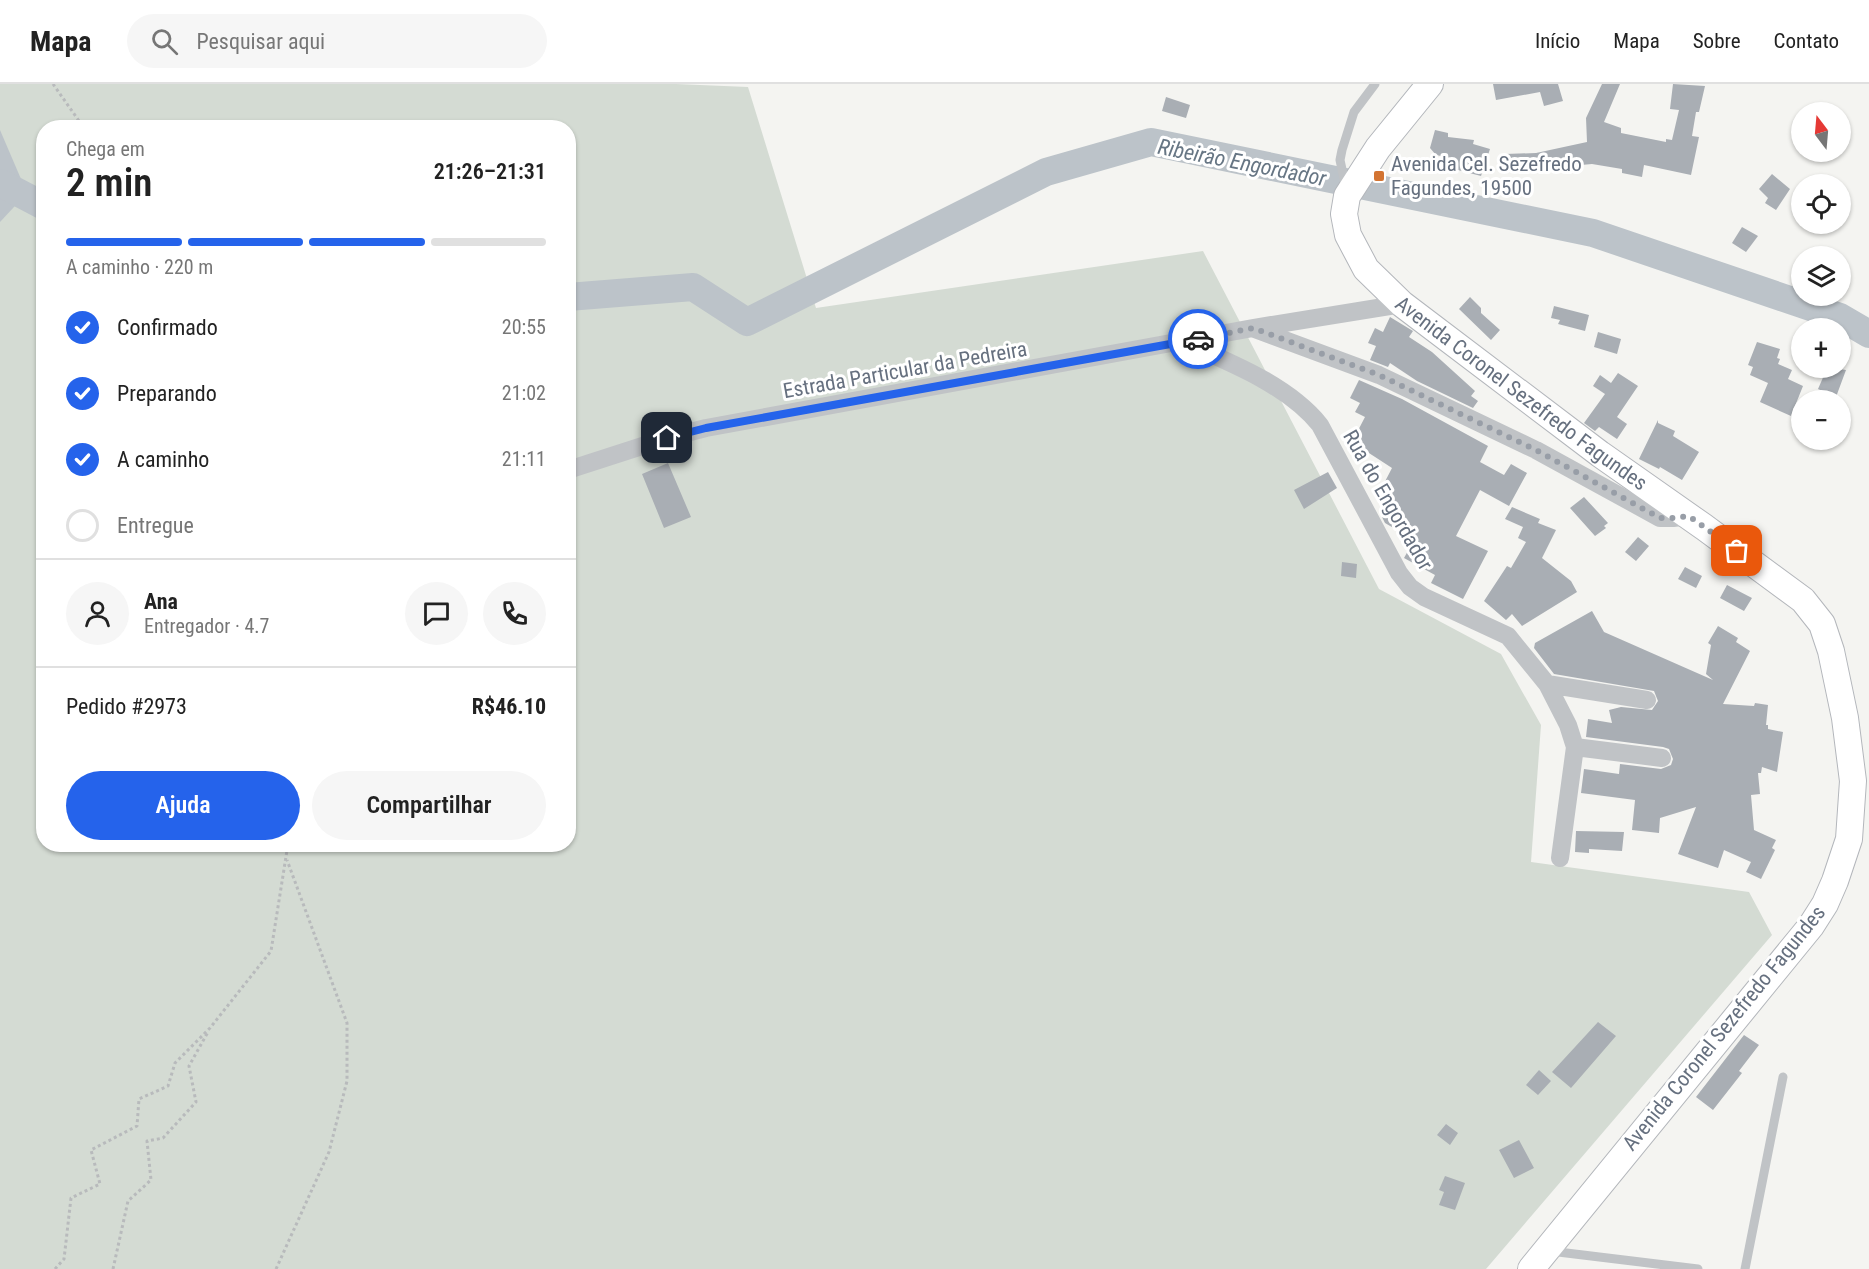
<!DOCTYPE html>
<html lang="pt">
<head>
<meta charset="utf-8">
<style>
  :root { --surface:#fff; --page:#f6f6f6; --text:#222; --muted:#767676; --line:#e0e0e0; --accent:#2563eb }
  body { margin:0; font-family:"Roboto Condensed",sans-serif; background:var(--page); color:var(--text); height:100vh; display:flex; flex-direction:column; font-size:22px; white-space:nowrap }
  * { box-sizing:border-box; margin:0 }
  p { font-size:20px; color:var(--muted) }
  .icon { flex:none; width:33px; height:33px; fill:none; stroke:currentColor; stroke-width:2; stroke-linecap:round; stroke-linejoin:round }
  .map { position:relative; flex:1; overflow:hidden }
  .drawer { position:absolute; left:36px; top:36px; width:540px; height:732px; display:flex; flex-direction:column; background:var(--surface); border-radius:24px; box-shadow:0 2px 4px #0004 }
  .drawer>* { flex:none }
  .needle { width:39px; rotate:344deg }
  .buttons { position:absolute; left:1791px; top:18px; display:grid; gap:12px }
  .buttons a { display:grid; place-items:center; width:60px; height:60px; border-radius:50%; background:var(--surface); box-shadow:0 2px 4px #0004; font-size:30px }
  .pin { position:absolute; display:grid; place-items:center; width:51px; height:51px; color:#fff; margin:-26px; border-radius:12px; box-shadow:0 3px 9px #0006 }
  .courier { position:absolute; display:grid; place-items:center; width:60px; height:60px; margin:-30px; border:4px solid #2563eb; border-radius:50%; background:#fff; color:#222; box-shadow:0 2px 8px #0007 }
  .headline em { font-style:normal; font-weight:600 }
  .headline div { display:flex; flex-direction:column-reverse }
  .headline { display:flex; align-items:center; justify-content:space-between; height:102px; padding:0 30px }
  h1 { font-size:39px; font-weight:600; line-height:45px }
  .bar { display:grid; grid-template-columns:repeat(4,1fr); gap:9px 6px; align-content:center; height:72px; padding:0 30px }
  .bar i { height:8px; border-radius:4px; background:var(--line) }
  .bar .current { background:var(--accent) }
  .bar p { grid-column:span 4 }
  .line { display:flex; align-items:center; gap:15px; padding:0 30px; border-top:2px solid var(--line) }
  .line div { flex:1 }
  .round { display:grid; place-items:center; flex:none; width:63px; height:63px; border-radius:32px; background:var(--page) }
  ol { padding:0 30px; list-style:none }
  li { display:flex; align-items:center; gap:18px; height:66px }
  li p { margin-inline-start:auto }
  li .icon { padding:6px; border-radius:50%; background:var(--accent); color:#fff; stroke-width:4 }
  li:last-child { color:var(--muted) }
  li i { width:33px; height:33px; border:3px solid var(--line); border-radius:50% }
  .cta { display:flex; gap:12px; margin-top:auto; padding:12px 30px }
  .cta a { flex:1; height:69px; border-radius:36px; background:var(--accent); color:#fff; font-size:24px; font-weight:600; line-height:69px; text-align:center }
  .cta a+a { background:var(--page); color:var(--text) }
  header { display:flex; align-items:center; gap:36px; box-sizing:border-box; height:84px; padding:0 30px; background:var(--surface); border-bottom:2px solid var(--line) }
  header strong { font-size:28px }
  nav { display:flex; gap:33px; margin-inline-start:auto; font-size:21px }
  .search { width:420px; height:54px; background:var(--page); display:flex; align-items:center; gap:15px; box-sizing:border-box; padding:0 21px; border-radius:33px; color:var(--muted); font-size:22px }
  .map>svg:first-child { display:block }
</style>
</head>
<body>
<header>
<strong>Mapa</strong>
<div class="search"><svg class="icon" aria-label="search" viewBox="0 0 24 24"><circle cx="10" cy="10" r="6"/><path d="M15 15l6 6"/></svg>Pesquisar aqui</div>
<nav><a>Início</a><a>Mapa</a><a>Sobre</a><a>Contato</a></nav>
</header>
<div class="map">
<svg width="1869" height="1185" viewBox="0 0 1869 1185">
  <rect width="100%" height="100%" fill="#f4f4f1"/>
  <path fill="#d4dbd3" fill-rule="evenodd" d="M0 0H676L748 3 816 224 1203 167 1379 505 1501 570 1541 641 1531 778 1749 808 1772 851 1486 1185H0ZM44 44H568V760H44Z"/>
  <path fill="#bcc3c9" d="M0 46 27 109 0 138Z"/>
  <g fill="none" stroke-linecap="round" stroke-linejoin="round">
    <path stroke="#bcc3c9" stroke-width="28" d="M0 99 44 122
      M568 213 693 203 747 238 1046 88 1151 58 1593 149 1840 233 1869 250"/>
  </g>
  <path fill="#a9aeb4" d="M1493 0H1558L1563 17 1544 22 1540 8 1496 16Z
    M1602 0H1620L1604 38 1621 44V49L1666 58V55L1672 56 1679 26 1670 25 1673 0 1705 2 1699 28H1696L1692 52 1699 53 1691 91 1644 81 1642 93 1622 89V85L1592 80 1581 81 1577 74 1543 84 1507 88 1505 70 1536 69 1587 58 1586 34Z
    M1166 13 1190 21 1186 34 1162 27Z
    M1435 46 1448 49V53L1474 56 1473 60 1490 65 1481 92 1454 85 1456 75 1436 71 1430 64Z
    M1772 90 1790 105 1776 126 1765 119 1768 114 1759 105Z
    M1742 143 1758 152 1746 168 1732 159Z
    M1470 213 1481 224V229L1500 246 1491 256 1459 225Z
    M1554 222 1589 231 1585 247 1558 240 1560 236 1551 234Z
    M1390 233 1413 247 1409 253 1432 268 1475 307 1471 312 1478 317 1473 324 1417 297 1390 279 1388 283 1370 276 1376 262 1368 259 1375 244 1383 248Z
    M1598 248 1621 255 1617 270 1594 263Z
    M1757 258 1780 265 1777 274 1780 275 1778 280 1792 286 1788 295 1803 302 1791 332 1760 318 1768 299 1750 291 1753 283 1748 281Z
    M1833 284 1846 286 1836 313 1818 305 1825 289 1830 292Z
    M1618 289 1638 302 1617 333 1627 340 1617 355 1599 343 1595 347 1584 339 1605 310 1593 302 1600 291 1611 299Z
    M1359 296 1402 315 1488 362 1480 378 1504 391 1511 380 1527 389 1509 422 1480 406 1456 452 1488 467 1463 515 1431 499 1435 491 1404 474 1414 456 1385 439 1382 433 1392 416 1379 409 1392 384 1352 358 1365 333 1355 328 1360 319 1350 314Z
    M1658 336V339L1675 347 1673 352 1699 368 1682 396 1660 383 1659 385 1639 375Z
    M668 379 691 433 664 444 642 390Z
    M1328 388 1337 404 1304 425 1294 406Z
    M1584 413 1608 439 1604 442 1606 444 1595 452 1570 424Z
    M1512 423 1540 435 1538 439 1556 446 1542 474 1571 497 1577 508 1522 542 1512 530 1506 536 1484 517 1507 482 1511 484 1526 458 1518 454 1523 443 1505 435Z
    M1638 453 1649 462 1636 477 1625 468Z
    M1342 478 1357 480 1356 494 1341 492Z
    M1685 483 1702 492 1696 504 1678 495Z
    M1727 501 1752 514 1744 527 1720 514Z
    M1592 527 1604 548 1713 596 1706 590 1711 561 1708 559 1718 542 1738 554 1736 558 1750 567 1723 620 1754 622 1755 619 1768 621 1766 641H1768V645L1783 648 1777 688 1762 683 1761 689H1758L1760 710 1751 711 1754 746 1776 756 1772 764 1775 766 1761 795 1746 788 1751 778 1724 766 1718 784 1678 770 1696 723 1660 734 1659 749 1632 746 1635 716 1581 709 1584 685 1619 690 1620 680 1661 685 1671 681 1673 675 1669 665 1663 663 1586 653 1588 635 1612 639 1609 626 1621 623 1652 626 1658 617 1654 607 1554 590 1534 564 1535 559Z
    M1576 747 1624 748 1622 767 1589 765V769L1575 768Z
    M1598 938 1616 952 1571 1004 1552 988Z
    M1744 951 1759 961 1739 987 1742 989 1713 1026 1696 1013Z
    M1539 986 1551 997 1538 1011 1526 1001Z
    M1446 1040 1458 1049 1450 1061 1437 1051Z
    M1519 1056 1534 1084 1514 1094 1499 1066Z
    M1445 1092 1465 1099 1455 1126 1439 1121 1444 1108 1439 1106Z"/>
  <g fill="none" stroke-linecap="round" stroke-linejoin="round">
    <defs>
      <g id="secondary">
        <path id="s1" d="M1430 0 1378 64 1347 112 1344 130 1348 151 1366 185 1402 220 1600 370 1704 443 1803 516 1822 540 1831 567 1845 634 1853 697 1849 755 1835 797 1825 820 1811 842 1531 1185"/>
      </g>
    </defs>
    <use href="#secondary" stroke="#b3b6bb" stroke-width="28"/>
    <path stroke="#b8babc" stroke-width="3" stroke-dasharray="3 3" stroke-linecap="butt" d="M53 0 84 44
      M55 1185 64 1175 71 1114 100 1100 91 1066 137 1042 139 1015 168 1002 175 979 210 944 271 867 288 760
      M113 1185 128 1117 151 1096 147 1057 163 1054 196 1018 189 982 208 948
      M276 1185 329 1068 347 997V939L287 776"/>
    <path stroke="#c0c3c6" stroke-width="9" d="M1346 104 1340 76 1342 66 1354 28 1375 0
      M1550 1167 1698 1185
      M1745 1185 1783 993"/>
    <path stroke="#c0c3c6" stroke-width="18" d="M1255 245 1379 291 1536 366 1660 434H1673L1689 432
      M1183 258C1229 278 1288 301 1320 341L1399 489 1410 503 1424 513 1508 552 1547 600 1568 641 1575 663 1560 774
      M568 386 667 354 706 344 1253 244 1402 220
      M1547 600 1647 616
      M1575 663 1662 674"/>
    <use href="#secondary" stroke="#fff" stroke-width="26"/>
  </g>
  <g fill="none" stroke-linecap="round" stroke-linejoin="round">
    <path stroke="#989ea7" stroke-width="6" stroke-dasharray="0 10.8" d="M1198 255 1253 244 1379 291 1536 366 1660 434H1672L1689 432 1737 467"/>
    <path stroke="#2563eb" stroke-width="8" d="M667 354 706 344 1198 255"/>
  </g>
  <rect fill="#d37432" stroke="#fff" stroke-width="2" x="1373" y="86" width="12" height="12" rx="3"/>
  <g text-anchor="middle" stroke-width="6" stroke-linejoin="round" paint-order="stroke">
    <g font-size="21" fill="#66707f" stroke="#fff" text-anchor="start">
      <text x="1391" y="87">Avenida Cel. Sezefredo<tspan x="1391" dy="24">Fagundes, 19500</tspan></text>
    </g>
    <g font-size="21" fill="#66707f" stroke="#fff">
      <text transform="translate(905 286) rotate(-10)" y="7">Estrada Particular da Pedreira</text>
      <text dy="7" stroke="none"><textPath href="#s1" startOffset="417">Avenida Coronel Sezefredo Fagundes</textPath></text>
      <text transform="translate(1388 416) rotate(60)" y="7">Rua do Engordador</text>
      <text transform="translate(1724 944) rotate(-51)" y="7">Avenida Coronel Sezefredo Fagundes</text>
    </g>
    <g font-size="22" font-style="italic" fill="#677684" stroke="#fff">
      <text transform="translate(1242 78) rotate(11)" y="8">Ribeirão Engordador</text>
    </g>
  </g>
</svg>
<div class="buttons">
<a><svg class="needle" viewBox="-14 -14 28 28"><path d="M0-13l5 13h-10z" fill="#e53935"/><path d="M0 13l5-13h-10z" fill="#767676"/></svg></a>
<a><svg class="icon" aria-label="locate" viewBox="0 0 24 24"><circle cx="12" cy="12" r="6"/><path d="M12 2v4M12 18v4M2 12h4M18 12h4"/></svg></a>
<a><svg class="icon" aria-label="layers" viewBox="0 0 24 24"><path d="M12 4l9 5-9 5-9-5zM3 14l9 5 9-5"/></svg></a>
<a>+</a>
<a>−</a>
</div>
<div class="pin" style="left:1737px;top:467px;background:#ea580c"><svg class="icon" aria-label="bag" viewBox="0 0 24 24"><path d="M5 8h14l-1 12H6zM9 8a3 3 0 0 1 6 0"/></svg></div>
<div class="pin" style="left:667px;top:354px;background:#1f2937"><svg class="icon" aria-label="home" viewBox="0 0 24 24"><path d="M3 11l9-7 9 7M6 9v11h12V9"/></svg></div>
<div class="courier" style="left:1198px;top:255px"><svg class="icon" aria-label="car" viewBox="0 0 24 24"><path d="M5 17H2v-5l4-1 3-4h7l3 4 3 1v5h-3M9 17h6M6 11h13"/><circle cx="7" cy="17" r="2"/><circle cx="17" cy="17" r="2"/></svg></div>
<section class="drawer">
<div class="headline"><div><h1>2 min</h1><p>Chega em</p></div><em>21:26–21:31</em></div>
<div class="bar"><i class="current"></i><i class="current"></i><i class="current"></i><i></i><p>A caminho · 220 m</p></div>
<ol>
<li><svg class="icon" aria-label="check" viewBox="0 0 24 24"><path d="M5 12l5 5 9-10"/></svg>Confirmado<p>20:55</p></li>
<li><svg class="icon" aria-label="check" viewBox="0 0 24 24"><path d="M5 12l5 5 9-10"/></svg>Preparando<p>21:02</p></li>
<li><svg class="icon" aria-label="check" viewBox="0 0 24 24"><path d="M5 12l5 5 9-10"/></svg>A caminho<p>21:11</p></li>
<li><i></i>Entregue</li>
</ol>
<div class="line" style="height:108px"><a class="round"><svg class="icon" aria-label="person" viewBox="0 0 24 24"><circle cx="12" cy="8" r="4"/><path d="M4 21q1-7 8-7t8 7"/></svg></a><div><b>Ana</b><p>Entregador · 4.7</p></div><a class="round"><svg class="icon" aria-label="chat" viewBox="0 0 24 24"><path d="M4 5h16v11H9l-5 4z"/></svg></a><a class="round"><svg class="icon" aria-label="phone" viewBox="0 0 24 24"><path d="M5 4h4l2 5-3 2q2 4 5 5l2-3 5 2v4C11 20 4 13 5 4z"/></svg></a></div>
<div class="line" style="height:78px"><div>Pedido #2973</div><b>R$46.10</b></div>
<div class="cta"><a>Ajuda</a><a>Compartilhar</a></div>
</section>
</div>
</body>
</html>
